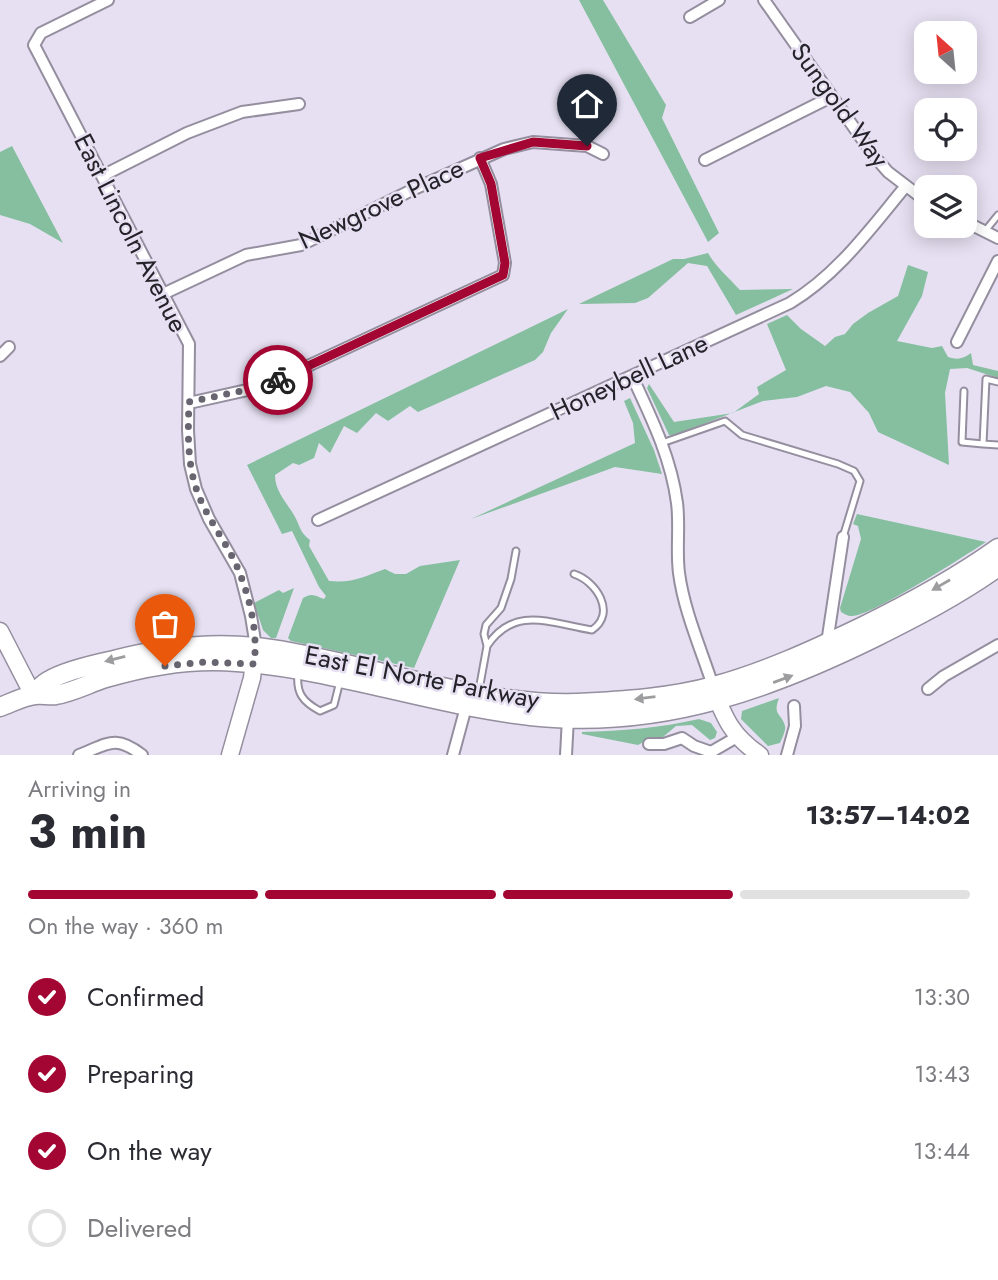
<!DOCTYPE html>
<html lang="en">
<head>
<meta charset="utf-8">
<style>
  :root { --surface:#fff; --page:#f2f2f3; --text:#2b2b33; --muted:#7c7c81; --line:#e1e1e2; --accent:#a30633 }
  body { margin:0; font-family:Jost,sans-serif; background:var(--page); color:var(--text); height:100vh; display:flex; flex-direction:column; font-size:26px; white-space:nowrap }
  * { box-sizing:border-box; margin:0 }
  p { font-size:23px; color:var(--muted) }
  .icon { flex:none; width:38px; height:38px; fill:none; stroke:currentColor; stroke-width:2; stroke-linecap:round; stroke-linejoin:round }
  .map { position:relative; height:755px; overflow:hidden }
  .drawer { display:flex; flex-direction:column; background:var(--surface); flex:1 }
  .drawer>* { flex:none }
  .needle { width:46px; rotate:333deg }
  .controls { position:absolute; left:914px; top:21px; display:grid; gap:14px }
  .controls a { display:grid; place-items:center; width:63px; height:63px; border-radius:14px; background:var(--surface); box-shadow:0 4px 18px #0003; font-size:35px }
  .pin { position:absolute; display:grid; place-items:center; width:60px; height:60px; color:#fff; margin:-72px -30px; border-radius:50% 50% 50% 0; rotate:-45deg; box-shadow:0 0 7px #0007 }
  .pin .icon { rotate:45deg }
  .courier { position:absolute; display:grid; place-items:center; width:70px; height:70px; margin:-35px; border:5px solid #a30633; border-radius:50%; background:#fff; color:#222; box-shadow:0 2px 9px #0007 }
  .headline em { font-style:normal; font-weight:700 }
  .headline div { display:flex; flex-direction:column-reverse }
  .headline { display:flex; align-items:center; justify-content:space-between; height:119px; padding:0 28px }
  h1 { font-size:46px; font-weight:700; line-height:52px }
  .bar { display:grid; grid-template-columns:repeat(4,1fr); gap:10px 7px; align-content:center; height:84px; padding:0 28px }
  .bar i { height:9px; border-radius:5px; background:var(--line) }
  .bar .selected { background:var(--accent) }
  .bar p { grid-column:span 4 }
  ol { padding:0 28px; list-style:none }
  li { display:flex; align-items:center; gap:21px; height:77px }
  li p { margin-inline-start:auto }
  li .icon { padding:7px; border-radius:50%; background:var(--accent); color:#fff; stroke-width:4 }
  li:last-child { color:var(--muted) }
  li i { width:38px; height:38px; border:4px solid var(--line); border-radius:50% }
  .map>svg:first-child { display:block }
</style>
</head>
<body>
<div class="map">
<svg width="998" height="755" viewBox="0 0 998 755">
  <rect width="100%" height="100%" fill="#e6e0f2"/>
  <path fill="#86bfa0" d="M579 0H603L666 105 662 118 719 233 708 242Z
    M12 146 63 243 30 224 0 215V152Z
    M708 253C716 267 729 278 740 290L793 289 736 315 707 266 688 263 648 298 635 303 579 304 673 259H684Z
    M908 265 928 272 922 296 897 341 932 348 942 346 948 357C958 360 963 359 971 353L973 365 998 371V378L967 368 950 369 945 393 949 465 878 432 869 413 850 392 826 386 797 397 763 401 672 436 669 435 647 388 649 384 674 422 733 413 759 394 757 387 786 370 767 324 787 315 801 329 825 346 835 337 845 334 853 324 868 313 898 296Z
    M568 309 551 333 543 352 535 360 418 412 410 406 388 421 376 413 357 433 344 426 330 453 319 443 314 458 299 465 293 463 275 475C275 494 290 505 297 521 301 530 302 534 310 540L309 546 329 581C354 583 363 577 385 569L395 574H406L420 566 460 560 414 668 291 641 288 638 303 598C312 592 316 596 324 599L326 596 319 587 292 531 282 534 247 465Z
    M630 398 654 450 662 474 615 467 471 519 635 443 633 423 624 401Z
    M857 514 986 542C966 555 870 617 852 616 847 616 845 614 841 612L840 608 861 539 858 526 853 524Z
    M294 588 276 638H271L263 630 254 603 279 590 283 593Z
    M779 698C772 716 782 713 785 726 786 731 782 738 780 743L768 746 741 719 742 711Z
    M699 719 711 723 717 732 715 738 710 740 692 725 676 726 663 737H653L638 745 582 734V732C622 731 660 728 699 719Z"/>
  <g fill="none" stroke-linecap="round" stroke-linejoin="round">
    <defs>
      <path id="lane" d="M985 231 998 215
        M998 382 986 379 983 444 998 445
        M964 391 962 442 983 444
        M662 443 725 421 742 435 838 464 854 471 860 481 843 537
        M487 646C515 604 552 624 592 630 617 613 596 581 574 574
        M298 674C296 693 303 702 320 711L334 705 340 681
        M479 690 487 646 484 634 486 625 501 608 511 579 516 551"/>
      <path id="street" d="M108 0 41 33 34 45 189 344 188 430 190 464 196 489 209 519 240 573 251 616 256 647
        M764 0 874 156 888 172 926 201
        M690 17 719 0
        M705 160 831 97
        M102 176 187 133 242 112 299 104
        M964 221 998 238
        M163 294 246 255 301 245 414 189 504 149 533 142 587 146 603 154
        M957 342 998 261
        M0 356 9 347
        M632 376C651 417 671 457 677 503 680 526 676 550 679 573 684 611 701 649 713 686
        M189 403 265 386 503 275 505 263 491 184 480 158
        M318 520 790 303C838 274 870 229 905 187
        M827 643 843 537
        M928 689 944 676 998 645
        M649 744H664L682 738 694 746 711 752 737 737
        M79 755C108 744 115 734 142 755
        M453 755 466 707
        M566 755 568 718
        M787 755 795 726 794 706"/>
      <path id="secondary" d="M0 631 33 695
        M713 689C725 719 732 736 760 755
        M230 755 252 678 255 652"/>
      <path id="primary" d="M33 695C37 690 43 684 48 681 64 671 95 664 114 660 164 647 219 641 271 649 372 664 474 706 577 703 623 701 670 698 714 686 765 672 813 650 861 627 908 604 955 579 998 548
        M0 707C11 703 24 696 35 695 42 694 49 696 56 695 73 692 90 683 106 678 147 666 194 658 237 662 344 670 447 711 554 718 670 725 772 688 874 638 916 617 959 595 998 567"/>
    </defs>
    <use href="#lane" stroke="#948e9f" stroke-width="9"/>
    <use href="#street" stroke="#948e9f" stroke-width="14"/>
    <use href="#secondary" stroke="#948e9f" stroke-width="19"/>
    <use href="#primary" stroke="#948e9f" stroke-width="21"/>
    <use href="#lane" stroke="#fff" stroke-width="5"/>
    <use href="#street" stroke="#fff" stroke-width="10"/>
    <use href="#secondary" stroke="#fff" stroke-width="16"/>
    <use href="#primary" stroke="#fff" stroke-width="18"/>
  </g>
  <defs><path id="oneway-solid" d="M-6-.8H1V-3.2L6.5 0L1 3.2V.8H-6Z" transform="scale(1.75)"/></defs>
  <g fill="#9d9c9f">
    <use href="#oneway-solid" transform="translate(941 585) rotate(150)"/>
    <use href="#oneway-solid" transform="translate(115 659) rotate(166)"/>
    <use href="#oneway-solid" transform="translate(783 679) rotate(-20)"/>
    <use href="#oneway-solid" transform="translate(645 698) rotate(173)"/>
  </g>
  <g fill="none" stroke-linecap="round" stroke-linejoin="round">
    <path stroke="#696570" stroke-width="7" stroke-dasharray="0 12.6" d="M165 666 206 662 254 664C258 635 251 602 240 574 229 544 206 519 196 488 187 460 188 431 189 402L265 386 278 380"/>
    <path stroke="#a30633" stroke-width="9" d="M278 380 503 275 505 263 491 184 480 158 533 142 587 146"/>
  </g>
  <g text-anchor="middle" stroke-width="5" stroke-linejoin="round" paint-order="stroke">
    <g font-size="26" fill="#25232a" stroke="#e6e0f2">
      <text transform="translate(840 105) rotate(54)" y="9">Sungold Way</text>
      <text transform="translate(381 204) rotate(-25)" y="9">Newgrove Place</text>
      <text transform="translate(131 233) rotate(63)" y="9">East Lincoln Avenue</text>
      <text transform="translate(629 377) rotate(-25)" y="9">Honeybell Lane</text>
      <text transform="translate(422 677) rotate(11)" y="9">East El Norte Parkway</text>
    </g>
  </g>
</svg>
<div class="controls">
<a><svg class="needle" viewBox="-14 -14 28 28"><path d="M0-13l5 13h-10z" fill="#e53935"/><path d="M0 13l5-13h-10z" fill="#7c7c81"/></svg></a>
<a><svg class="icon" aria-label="locate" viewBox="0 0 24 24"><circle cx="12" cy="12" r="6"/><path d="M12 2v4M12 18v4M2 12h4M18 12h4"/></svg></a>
<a><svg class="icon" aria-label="layers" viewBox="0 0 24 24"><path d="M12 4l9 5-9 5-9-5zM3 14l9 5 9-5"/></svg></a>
</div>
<div class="pin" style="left:165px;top:666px;background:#ea580c"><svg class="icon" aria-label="bag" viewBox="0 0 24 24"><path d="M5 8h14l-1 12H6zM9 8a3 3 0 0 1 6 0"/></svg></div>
<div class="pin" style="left:587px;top:146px;background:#1f2937"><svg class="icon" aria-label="home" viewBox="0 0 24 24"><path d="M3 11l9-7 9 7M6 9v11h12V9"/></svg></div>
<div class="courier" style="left:278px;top:380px"><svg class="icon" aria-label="bike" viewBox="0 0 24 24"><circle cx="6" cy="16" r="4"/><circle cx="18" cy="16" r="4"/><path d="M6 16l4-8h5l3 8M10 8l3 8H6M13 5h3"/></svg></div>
</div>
<section class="drawer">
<div class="headline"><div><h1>3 min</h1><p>Arriving in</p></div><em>13:57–14:02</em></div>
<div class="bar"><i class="selected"></i><i class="selected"></i><i class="selected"></i><i></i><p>On the way · 360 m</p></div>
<ol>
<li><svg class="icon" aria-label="check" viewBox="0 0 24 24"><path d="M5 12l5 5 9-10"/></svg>Confirmed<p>13:30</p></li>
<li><svg class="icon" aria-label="check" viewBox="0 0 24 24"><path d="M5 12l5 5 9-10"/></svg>Preparing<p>13:43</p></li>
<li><svg class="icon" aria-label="check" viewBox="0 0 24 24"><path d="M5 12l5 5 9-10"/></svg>On the way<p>13:44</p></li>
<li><i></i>Delivered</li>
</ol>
</section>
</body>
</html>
